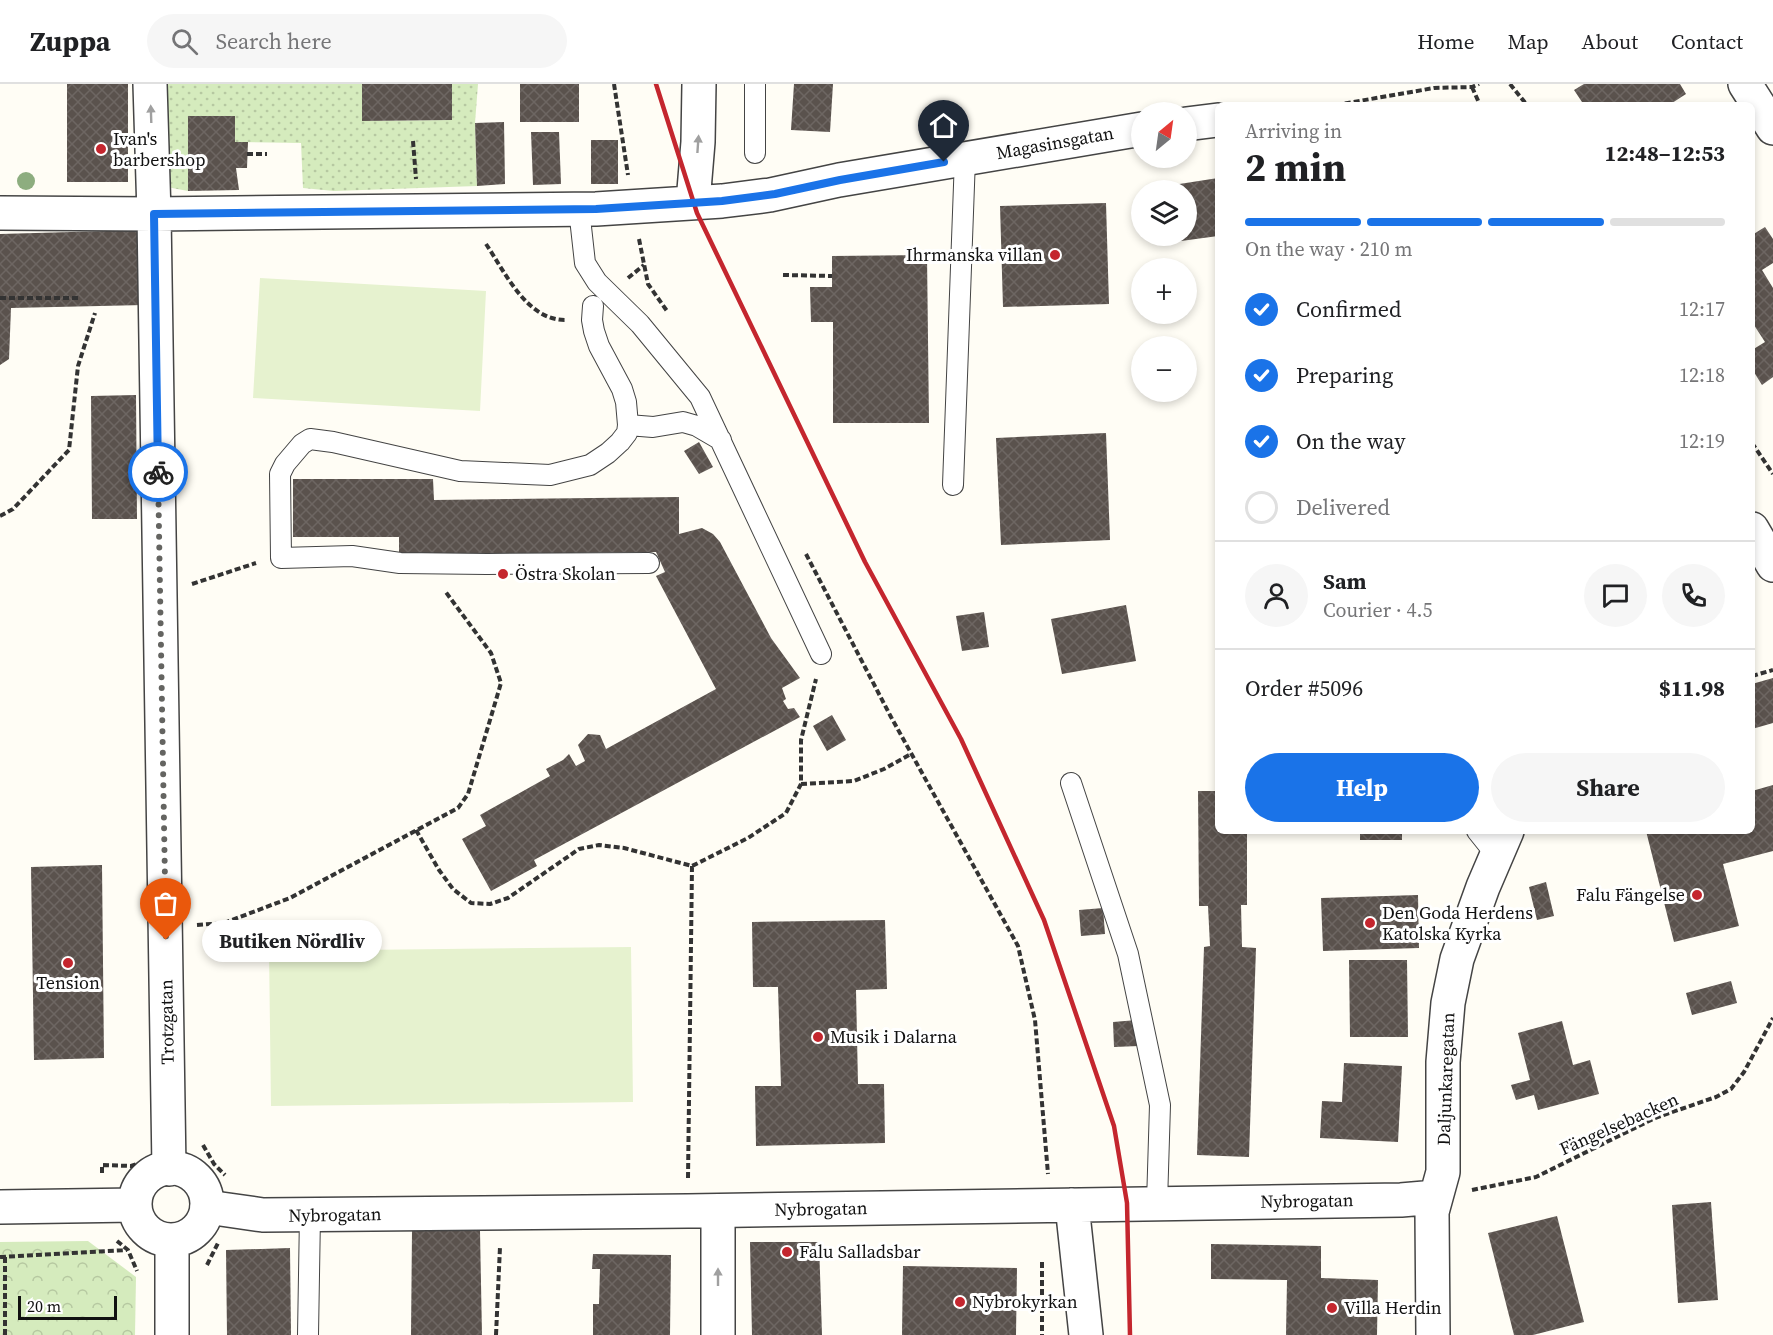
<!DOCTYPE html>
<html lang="en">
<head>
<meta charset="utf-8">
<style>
  :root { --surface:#fff; --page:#f6f6f6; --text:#202124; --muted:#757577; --line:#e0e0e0; --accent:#1a73e8 }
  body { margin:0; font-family:"Source Serif 4",serif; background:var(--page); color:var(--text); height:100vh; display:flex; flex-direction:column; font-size:22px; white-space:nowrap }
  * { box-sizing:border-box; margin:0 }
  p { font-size:20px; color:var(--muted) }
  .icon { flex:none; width:33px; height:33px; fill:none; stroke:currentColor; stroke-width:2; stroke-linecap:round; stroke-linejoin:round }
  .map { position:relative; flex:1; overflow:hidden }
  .details { position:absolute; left:1215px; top:18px; width:540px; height:732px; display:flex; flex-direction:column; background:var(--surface); border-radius:9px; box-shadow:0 3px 9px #0003 }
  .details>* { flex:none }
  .needle { width:39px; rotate:29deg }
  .controls { position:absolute; left:1131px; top:18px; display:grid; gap:12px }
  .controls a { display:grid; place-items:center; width:66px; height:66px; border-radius:50%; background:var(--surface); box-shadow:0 3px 9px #0003; font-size:30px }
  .scale { position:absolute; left:18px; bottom:15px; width:99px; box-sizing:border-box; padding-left:6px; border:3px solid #111; border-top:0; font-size:16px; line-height:21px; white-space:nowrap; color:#111; -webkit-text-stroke:4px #fff; paint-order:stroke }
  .pin { position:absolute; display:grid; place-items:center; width:51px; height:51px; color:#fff; margin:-62px -26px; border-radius:50% 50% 50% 0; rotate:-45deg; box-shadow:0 0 6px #0007 }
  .pin .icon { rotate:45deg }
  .courier { position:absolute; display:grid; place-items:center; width:60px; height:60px; margin:-30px; border:4px solid #1a73e8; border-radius:50%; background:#fff; color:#222; box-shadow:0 2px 8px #0007 }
  .bubble { position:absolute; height:42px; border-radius:21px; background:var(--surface); box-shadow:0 3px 9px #0003; font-size:20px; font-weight:700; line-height:42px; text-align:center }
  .summary em { font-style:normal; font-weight:700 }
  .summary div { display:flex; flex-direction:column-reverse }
  .summary { display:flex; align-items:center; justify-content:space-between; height:102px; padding:0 30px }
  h1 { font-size:39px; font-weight:700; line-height:45px }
  .bar { display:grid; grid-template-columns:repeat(4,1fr); gap:9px 6px; align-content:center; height:72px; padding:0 30px }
  .bar i { height:8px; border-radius:4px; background:var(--line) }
  .bar .on { background:var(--accent) }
  .bar p { grid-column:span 4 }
  .line { display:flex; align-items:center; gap:15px; padding:0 30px; border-top:2px solid var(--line) }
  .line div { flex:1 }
  .round { display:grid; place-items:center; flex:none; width:63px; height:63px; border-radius:32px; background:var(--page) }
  ol { padding:0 30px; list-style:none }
  li { display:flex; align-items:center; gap:18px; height:66px }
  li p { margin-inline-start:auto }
  li .icon { padding:6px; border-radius:50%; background:var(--accent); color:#fff; stroke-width:4 }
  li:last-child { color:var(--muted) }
  li i { width:33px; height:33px; border:3px solid var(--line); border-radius:50% }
  .primary-button { display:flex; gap:12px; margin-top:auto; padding:12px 30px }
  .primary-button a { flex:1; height:69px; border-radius:36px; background:var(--accent); color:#fff; font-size:24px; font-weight:700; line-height:69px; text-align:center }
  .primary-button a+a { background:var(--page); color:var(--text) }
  header { display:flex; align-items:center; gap:36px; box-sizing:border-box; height:84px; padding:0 30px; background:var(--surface); border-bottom:2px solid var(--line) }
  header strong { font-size:28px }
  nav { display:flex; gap:33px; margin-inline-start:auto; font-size:21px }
  .search { width:420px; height:54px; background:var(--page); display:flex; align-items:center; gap:15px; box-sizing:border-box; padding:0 21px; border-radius:33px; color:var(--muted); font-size:22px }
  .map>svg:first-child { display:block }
</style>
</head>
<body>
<header>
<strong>Zuppa</strong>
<div class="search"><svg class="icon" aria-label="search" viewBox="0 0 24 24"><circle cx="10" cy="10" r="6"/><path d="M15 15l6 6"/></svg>Search here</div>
<nav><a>Home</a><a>Map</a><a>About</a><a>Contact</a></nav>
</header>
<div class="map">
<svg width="1773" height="1251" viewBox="0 0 1773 1251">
  <defs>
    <pattern id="park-crowns" width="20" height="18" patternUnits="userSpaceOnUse" patternTransform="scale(1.5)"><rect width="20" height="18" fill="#d5ebbd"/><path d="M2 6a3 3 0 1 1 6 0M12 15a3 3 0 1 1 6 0" fill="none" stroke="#b6c8a1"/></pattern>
    <pattern id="garden-dots" width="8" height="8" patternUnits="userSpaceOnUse" patternTransform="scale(1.5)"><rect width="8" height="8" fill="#d5ebbd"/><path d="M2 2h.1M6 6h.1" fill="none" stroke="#b6c8a1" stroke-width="1.8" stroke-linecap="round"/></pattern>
    <pattern id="building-cross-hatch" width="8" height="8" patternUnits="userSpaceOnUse" patternTransform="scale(1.5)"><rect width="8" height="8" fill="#5a524d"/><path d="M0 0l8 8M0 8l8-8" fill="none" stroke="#6d6662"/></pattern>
  </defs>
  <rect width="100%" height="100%" fill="#fffdf5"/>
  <path fill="url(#park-crowns)" d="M88 1157 136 1193 135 1251H0V1158Z"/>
  <path fill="url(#garden-dots)" d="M167 0H362V37L452 36V0H478L475 39 477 102 334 107 303 104 301 59 235 58V33L189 32 188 107 167 103Z"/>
  <path fill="#e6f2cf" d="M260 194 486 207 480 327 253 314Z
    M631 863 633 1018 271 1022 269 867Z"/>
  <path fill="url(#building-cross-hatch)" d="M67 0H128V98H67Z
    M362 0H452V36L362 37Z
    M520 0H579V38H520Z
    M794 0H833L830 48 791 46Z
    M1584 0H1680L1686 10 1669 21H1584L1574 6Z
    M188 32H235V58H248L247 84H236L239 106 188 107Z
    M504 38 505 100 477 102 475 39Z
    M531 48H559L561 100 533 101Z
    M591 56H618V100H591Z
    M1218 94V152L1181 157V152H1186V106H1174L1173 101Z
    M1106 119 1109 220 1003 223 1000 122Z
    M1765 143 1773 155V179L1762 186 1773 204V293L1762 301 1752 285V266L1765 258 1752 238V151Z
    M142 146 144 221 11 224 9 275 0 281V150Z
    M927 171 929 339H833V238H811L810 203H832V172Z
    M136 311 137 435H92L91 312Z
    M1106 349 1110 456 1001 461 996 354Z
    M699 358 713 383 699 390 684 367Z
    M293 395H433L434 416 679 413V450L702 444 713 450 720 458 771 554 800 594 782 604 786 615 783 617 788 625 794 624 800 633 534 776 537 782 491 807 462 755 486 742 480 731 550 692 546 685 563 676 569 670 576 682 585 677 578 661 588 650 600 651 606 665 716 605 656 492 665 488 656 468 399 471V453H293Z
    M1126 521 1136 577 1062 590 1051 535Z
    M984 528 989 563 962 567 956 532Z
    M1773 594V639L1752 645V600Z
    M832 631 846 656 827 667 813 642Z
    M1773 701V767L1723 780 1739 842 1674 858 1646 747H1752V707Z
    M1198 707H1218V747H1247V821H1241L1242 863 1256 864 1249 1073 1197 1071 1204 863 1210 862 1208 822H1199Z
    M1360 747H1402V756H1360Z
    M102 781 104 974 34 976 31 783Z
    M1546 798 1554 832 1537 836 1529 803Z
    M1418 811 1419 864 1323 867 1321 814Z
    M1103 824 1105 850 1081 852 1079 826Z
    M885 836 887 905 856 906 858 1000H884L885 1059 756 1062 755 1002H781L778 903H753L752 838Z
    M1349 876H1407L1408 953H1350Z
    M1731 897 1737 919 1692 931 1686 909Z
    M1137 936 1139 962 1114 963 1113 938Z
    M1562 937 1573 981 1590 976 1599 1010 1538 1026 1534 1011 1516 1016 1511 1001 1530 996 1518 949Z
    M1344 979 1402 982 1398 1058 1320 1054 1322 1017 1342 1018Z
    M1711 1118 1718 1216 1678 1219 1672 1121Z
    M1557 1132 1584 1238 1533 1251H1514L1488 1149Z
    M412 1147H480L482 1251H411Z
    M750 1158H819L822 1251H752Z
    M1211 1160 1321 1162V1194L1378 1196 1377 1251H1286L1287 1196 1211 1195Z
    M290 1164 291 1251H227L226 1166Z
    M593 1170 671 1171 670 1251H593V1220H599L600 1185H592Z
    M903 1182 1017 1184 1016 1251H902Z"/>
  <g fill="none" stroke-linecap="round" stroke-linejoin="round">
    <defs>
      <path id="service" d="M755 69V0
        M579 125 585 179 597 198 640 240 700 313 821 570
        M593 222 592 236 594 247 599 262 622 305 626 318 628 341 627 349 620 358 608 369 590 381 550 391 460 387 333 358 310 355 302 360 285 380 280 390 281 474 352 472 400 479 487 480 649 479
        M628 341 653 343 683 338 697 342 721 356
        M953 401 965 74
        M1071 699 1128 870 1160 1021 1157 1119
        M1477 747 1497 772
        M308 1251 310 1131"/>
      <path id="minor" d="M150 0 154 130 169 1085
        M1745 0 1773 44
        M1186 40 1218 36
        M693 118 698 58 699 0
        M0 129 154 130 596 125 722 117 770 111 839 96 1142 45
        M1752 445 1773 481
        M1072 1121 1086 1251
        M207 1123 263 1131 688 1127 1401 1116 1436 1113
        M718 1251V1127
        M1433 1251 1432 1128 1443 1088V978L1448 919 1457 875 1483 803 1507 747"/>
      <path id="tertiary" d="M135 1120a36 36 0 1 1 72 0a36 36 0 1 1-72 0Z
        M0 1123 135 1121
        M172 1251V1156"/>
    </defs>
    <use href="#service" stroke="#444" stroke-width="22"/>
    <use href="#minor" stroke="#444" stroke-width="36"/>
    <use href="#tertiary" stroke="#444" stroke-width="36"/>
    <path stroke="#333" stroke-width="4" stroke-dasharray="6 3" stroke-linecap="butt" d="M614 0 628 91
      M1510 0 1527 21
      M1472 3 1480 21
      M1336 21 1434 4 1472 3 1479 0
      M413 57 416 95
      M247 70H267
      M639 155 648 200 667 227
      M486 160C505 188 527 237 566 236
      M783 191 832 192
      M628 194 644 181
      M0 214H80
      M1752 359 1773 390
      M0 432 13 425 69 366 78 282 95 229
      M806 470 891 633 1018 862 1035 936 1048 1090
      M192 500 256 479
      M1752 592 1773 586
      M801 700 854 697 884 685 911 670
      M416 746 439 786 453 805 471 819 490 820 508 814 579 765 599 761 624 764 692 782 748 754 786 729 801 700V656L816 595
      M197 841 224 839 290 814 458 724 468 710 501 599 491 569 445 507
      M203 1061 214 1080 225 1091
      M102 1089V1081L131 1082 137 1080
      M688 1094 692 782
      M1472 1106 1536 1093 1655 1034 1716 1013 1731 1005 1744 988 1773 934
      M117 1157 128 1166 137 1187
      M0 1173 127 1166
      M5 1173V1251
      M1042 1178V1251
      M207 1181 218 1159
      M496 1251 500 1163"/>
    <use href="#service" stroke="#fff" stroke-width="20"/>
    <use href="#minor" stroke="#fff" stroke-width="33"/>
    <use href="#tertiary" stroke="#fff" stroke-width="33"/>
    <path stroke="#c4262e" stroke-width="4.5" d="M656 0 697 129 865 478 961 655 1044 836 1114 1042 1127 1119 1130 1251"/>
  </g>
  <circle fill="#8dad7f" cx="26" cy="97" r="9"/>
  <defs><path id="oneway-solid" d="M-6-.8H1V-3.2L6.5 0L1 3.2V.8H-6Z" transform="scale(1.5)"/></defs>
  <g fill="#a0a0a0">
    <use href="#oneway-solid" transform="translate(151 30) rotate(-92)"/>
    <use href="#oneway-solid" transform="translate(698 60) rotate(-86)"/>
    <use href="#oneway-solid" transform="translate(718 1193) rotate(-90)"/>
  </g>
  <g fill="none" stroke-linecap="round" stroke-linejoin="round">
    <path stroke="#646461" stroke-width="6" stroke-dasharray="0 10.8" d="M158 388 166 856"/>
    <path stroke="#1a73e8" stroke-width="8" d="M158 388 154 130 596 125 722 117 775 110 840 96 944 78"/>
  </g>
  <g fill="#c4262e" stroke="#fff" stroke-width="2">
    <circle cx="101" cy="65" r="6"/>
    <circle cx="1055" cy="171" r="6"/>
    <circle cx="503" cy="490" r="6"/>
    <circle cx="1697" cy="811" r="6"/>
    <circle cx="1370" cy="839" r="6"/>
    <circle cx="68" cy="879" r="6"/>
    <circle cx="818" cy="953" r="6"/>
    <circle cx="787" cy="1168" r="6"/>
    <circle cx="960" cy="1218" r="6"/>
    <circle cx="1332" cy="1224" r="6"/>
  </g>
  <g text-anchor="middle" stroke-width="6" stroke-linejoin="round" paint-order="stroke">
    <g font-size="18" fill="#111" stroke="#fff" text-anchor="start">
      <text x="113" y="61">Ivan's<tspan x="113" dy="21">barbershop</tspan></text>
      <text x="1043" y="177" text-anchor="end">Ihrmanska villan</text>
      <text x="515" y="496">Östra Skolan</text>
      <text x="1685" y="817" text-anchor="end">Falu Fängelse</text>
      <text x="1382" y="835">Den Goda Herdens<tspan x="1382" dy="21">Katolska Kyrka</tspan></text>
      <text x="68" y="905" text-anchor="middle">Tension</text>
      <text x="830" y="959">Musik i Dalarna</text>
      <text x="799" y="1174">Falu Salladsbar</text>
      <text x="972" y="1224">Nybrokyrkan</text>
      <text x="1344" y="1230">Villa Herdin</text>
    </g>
    <g font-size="18" fill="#111" stroke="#fff">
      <text transform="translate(1055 59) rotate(-10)" y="6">Magasinsgatan</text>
      <text transform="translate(167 938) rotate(-91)" y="6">Trotzgatan</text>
      <text transform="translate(1446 995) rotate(-88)" y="6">Daljunkaregatan</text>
      <text transform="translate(1619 1040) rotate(-24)" y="6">Fängelsebacken</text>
      <text transform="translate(1307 1117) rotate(-1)" y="6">Nybrogatan</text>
      <text transform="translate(821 1125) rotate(-1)" y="6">Nybrogatan</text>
      <text transform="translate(335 1131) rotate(-1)" y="6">Nybrogatan</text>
    </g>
  </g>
</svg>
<div class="controls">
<a><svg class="needle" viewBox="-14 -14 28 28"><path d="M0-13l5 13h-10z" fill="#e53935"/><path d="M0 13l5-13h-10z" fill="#757577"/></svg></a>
<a><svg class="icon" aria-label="layers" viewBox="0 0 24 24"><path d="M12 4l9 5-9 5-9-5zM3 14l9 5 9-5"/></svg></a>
<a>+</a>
<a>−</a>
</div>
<div class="scale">20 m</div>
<div class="pin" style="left:166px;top:856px;background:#ea580c"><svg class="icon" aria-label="bag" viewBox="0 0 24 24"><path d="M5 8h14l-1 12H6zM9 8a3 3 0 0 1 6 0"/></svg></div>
<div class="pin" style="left:944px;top:78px;background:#1f2937"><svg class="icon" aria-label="home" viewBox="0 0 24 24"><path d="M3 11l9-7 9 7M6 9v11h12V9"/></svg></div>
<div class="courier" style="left:158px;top:388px"><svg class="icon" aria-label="bike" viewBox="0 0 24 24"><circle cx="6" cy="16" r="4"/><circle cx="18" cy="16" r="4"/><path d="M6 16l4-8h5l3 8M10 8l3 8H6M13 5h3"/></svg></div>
<div class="bubble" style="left:202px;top:836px;width:180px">Butiken Nördliv</div>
<section class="details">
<div class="summary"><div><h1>2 min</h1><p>Arriving in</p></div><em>12:48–12:53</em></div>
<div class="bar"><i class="on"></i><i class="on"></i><i class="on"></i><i></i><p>On the way · 210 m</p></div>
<ol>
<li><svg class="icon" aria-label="check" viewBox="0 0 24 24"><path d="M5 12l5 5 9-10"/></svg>Confirmed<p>12:17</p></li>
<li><svg class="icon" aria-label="check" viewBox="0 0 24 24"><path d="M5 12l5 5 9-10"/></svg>Preparing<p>12:18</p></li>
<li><svg class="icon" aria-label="check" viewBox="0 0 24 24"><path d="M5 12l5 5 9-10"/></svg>On the way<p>12:19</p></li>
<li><i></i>Delivered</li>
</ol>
<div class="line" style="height:108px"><a class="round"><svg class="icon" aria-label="person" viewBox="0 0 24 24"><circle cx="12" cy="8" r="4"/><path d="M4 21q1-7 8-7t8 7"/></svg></a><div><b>Sam</b><p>Courier · 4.5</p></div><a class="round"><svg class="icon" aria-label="chat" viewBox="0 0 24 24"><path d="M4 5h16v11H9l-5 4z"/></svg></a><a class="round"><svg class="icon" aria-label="phone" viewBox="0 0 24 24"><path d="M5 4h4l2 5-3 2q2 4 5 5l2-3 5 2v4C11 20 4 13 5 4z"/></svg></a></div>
<div class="line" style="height:78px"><div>Order #5096</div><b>$11.98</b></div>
<div class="primary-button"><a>Help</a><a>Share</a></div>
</section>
</div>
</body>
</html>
